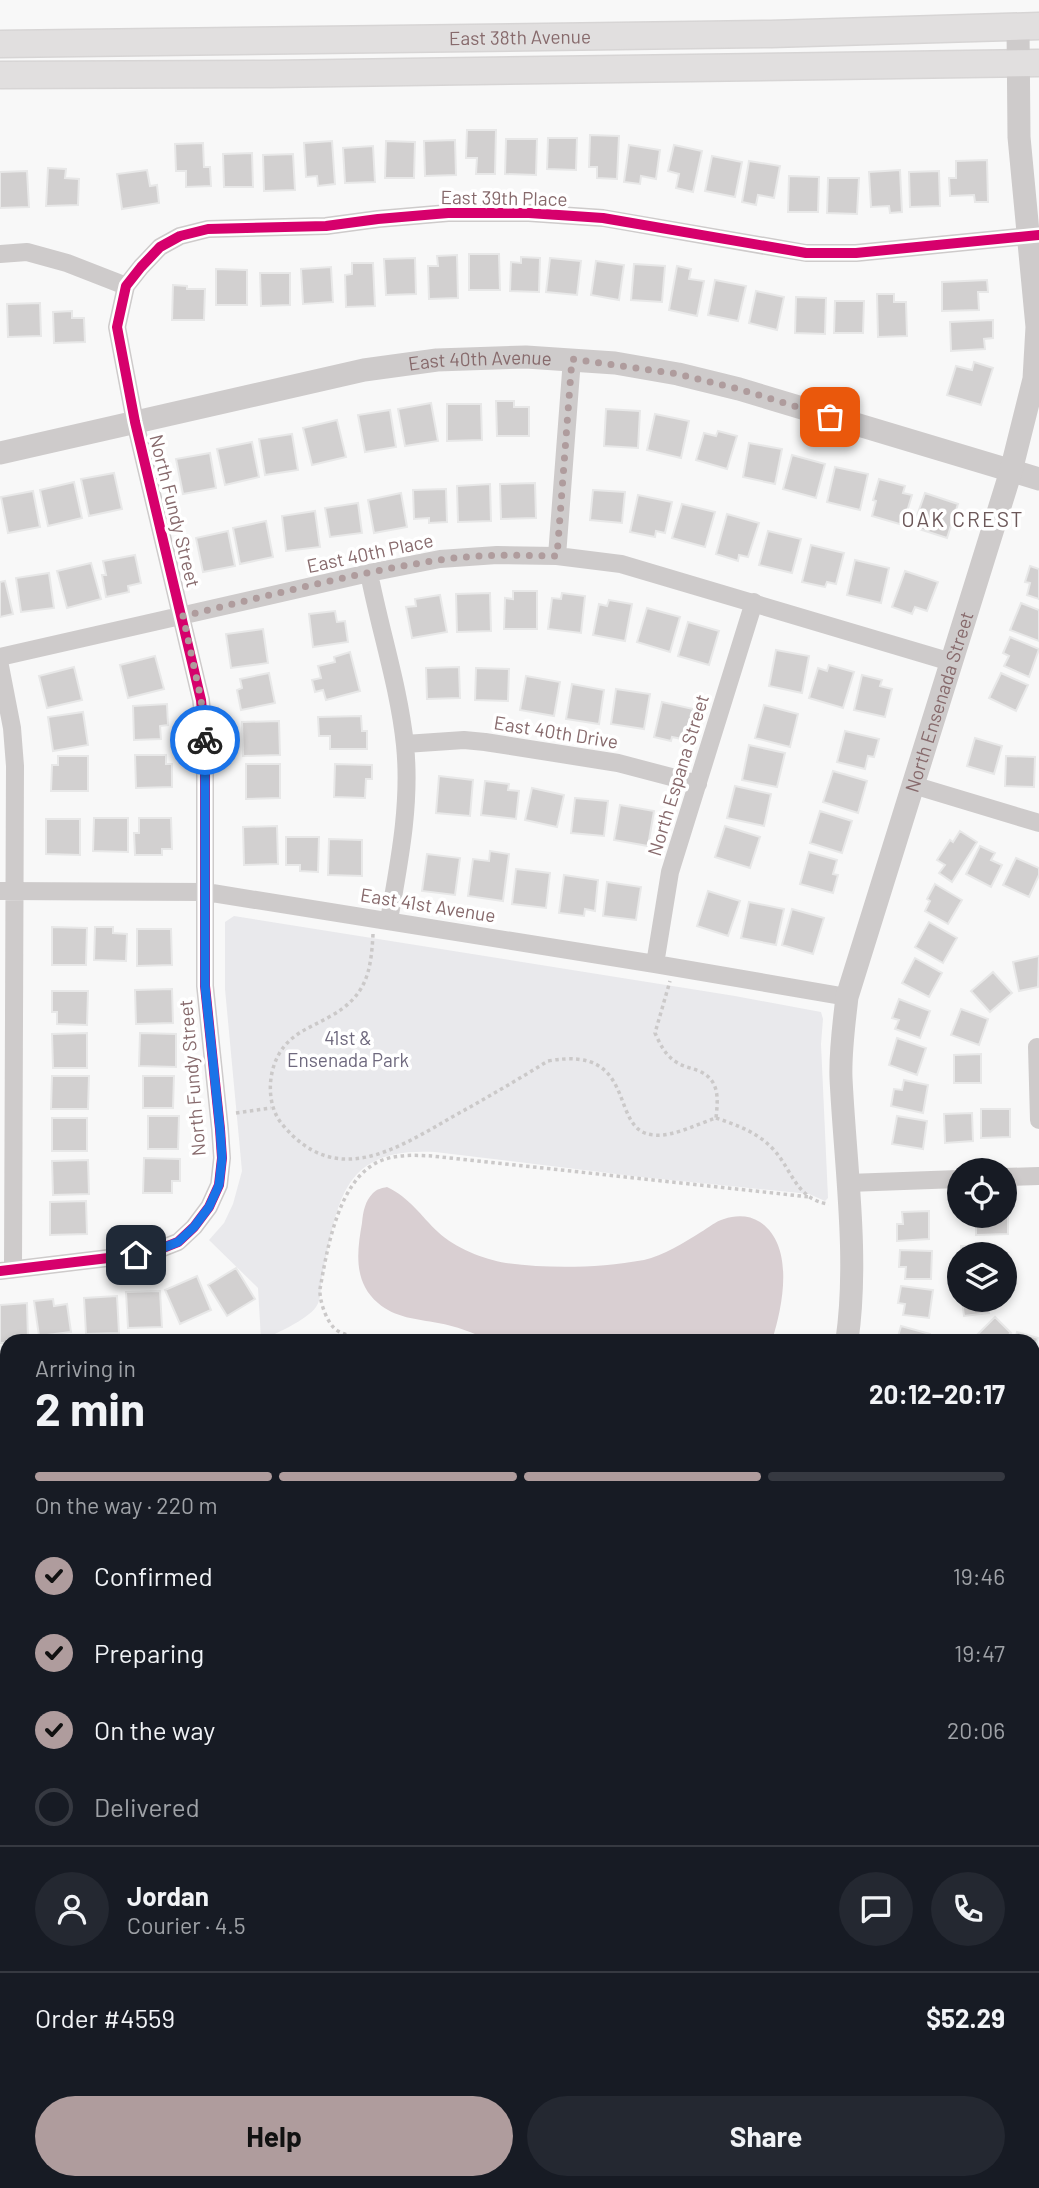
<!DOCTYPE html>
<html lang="en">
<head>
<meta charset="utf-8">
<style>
  :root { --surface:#171b24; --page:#242831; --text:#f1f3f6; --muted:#9ea1a6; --line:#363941; --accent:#af9c9d }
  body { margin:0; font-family:Barlow,sans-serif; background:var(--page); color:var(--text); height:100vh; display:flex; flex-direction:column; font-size:26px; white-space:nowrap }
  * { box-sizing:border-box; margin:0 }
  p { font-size:23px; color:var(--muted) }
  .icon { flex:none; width:38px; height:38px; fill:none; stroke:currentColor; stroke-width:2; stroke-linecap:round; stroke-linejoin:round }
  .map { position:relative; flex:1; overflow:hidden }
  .panel { position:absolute; left:0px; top:1334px; width:1040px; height:856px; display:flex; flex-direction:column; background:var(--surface); border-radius:21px 21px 0 0; box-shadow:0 4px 10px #0003 }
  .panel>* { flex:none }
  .controls { position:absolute; left:947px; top:1158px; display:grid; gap:14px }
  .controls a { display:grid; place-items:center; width:70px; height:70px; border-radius:50%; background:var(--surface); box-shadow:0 4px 10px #0003; font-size:35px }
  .pin { position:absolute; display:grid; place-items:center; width:60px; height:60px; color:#fff; margin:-30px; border-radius:14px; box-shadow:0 4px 10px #0006 }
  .courier { position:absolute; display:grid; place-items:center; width:70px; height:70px; margin:-35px; border:5px solid #1a73e8; border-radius:50%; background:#fff; color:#222; box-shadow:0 2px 9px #0007 }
  .overview em { font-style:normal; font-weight:700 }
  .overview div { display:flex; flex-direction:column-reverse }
  .overview { display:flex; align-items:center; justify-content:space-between; height:119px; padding:0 35px }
  h1 { font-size:46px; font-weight:700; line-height:52px }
  .bar { display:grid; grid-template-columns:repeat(4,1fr); gap:10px 7px; align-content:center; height:84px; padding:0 35px }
  .bar i { height:9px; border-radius:5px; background:var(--line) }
  .bar .on { background:var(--accent) }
  .bar p { grid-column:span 4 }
  .line { display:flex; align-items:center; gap:18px; padding:0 35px; border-top:2px solid var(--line) }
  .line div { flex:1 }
  .round { display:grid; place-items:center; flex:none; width:74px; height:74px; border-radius:37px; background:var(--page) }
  ol { padding:0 35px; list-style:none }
  li { display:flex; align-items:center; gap:21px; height:77px }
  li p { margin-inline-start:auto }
  li .icon { padding:7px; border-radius:50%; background:var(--accent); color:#111; stroke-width:4 }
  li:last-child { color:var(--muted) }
  li i { width:38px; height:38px; border:4px solid var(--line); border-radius:50% }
  .button { display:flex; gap:14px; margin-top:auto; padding:14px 35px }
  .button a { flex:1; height:80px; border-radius:42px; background:var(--accent); color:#111; font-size:28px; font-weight:700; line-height:80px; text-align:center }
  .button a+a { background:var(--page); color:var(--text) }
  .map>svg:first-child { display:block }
</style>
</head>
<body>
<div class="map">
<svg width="1039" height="2188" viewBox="0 0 1039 2188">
  <rect width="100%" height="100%" fill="#f8f8f8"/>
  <path fill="#e9e9ec" d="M234 916 735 996 821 1012 823 1019 821 1044 828 1198 825 1201 809 1194 641 1177 435 1152C341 1147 339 1200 322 1276 320 1286 322 1299 316 1307 308 1319 274 1335 261 1340L258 1288 209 1240 224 1223 233 1204 242 1171 225 989V922Z"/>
  <path fill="#d9cfd2" d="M387 1187C409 1197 421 1216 438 1232 455 1248 483 1259 506 1263 550 1269 599 1268 644 1260 663 1256 685 1242 701 1232 708 1228 716 1221 724 1219 736 1215 749 1215 760 1222 795 1245 783 1306 772 1340H489C473 1333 456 1326 438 1323 417 1319 395 1318 378 1303 353 1282 357 1251 362 1223 363 1212 365 1201 373 1193 377 1189 382 1188 387 1187Z"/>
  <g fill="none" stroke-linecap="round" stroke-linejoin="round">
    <path stroke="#d9cfd2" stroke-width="5" d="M5 1411H7
      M1032 1608H1039
      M204 2182 207 2188"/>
  </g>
  <path fill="#d2d0d0" stroke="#e8e8e8" stroke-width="2" d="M467 130H496L495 174H476L477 158H466Z
    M590 135 619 136 617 179 597 178V167H589Z
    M548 138H577L576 170 547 169Z
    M506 139H537L536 175 505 174Z
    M455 140 456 175 425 176 424 141Z
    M332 141 335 184 318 186 317 176 306 177 304 143Z
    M386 141 415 142 414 178H385Z
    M203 143 204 167H210L211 186 186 187V171H176L175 144Z
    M629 145 660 150 656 179 641 176 640 184 624 182Z
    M674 145 702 151 693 192 676 188 679 174 668 171Z
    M373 146 375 182 345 183 343 148Z
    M252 153 253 187H224L223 154Z
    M293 154 295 190 264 191 263 155Z
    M712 156 742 162 735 197 705 191Z
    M987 160 988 202H975L974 195 950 196 949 178H956V161Z
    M749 161 780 166 774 198 758 195 756 205 742 202Z
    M48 168 66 169 65 178 79 179 78 205 46 206Z
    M147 170 150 186 157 185 159 203 122 209 117 174Z
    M900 170 902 212 890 213 889 206 871 207 869 172Z
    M27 171 29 207 0 208V172Z
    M939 171 940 206 910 207 909 172Z
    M789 176 819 177 818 212H788Z
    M828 178H859L857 214 827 213Z
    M469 254H499L500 290H469Z
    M457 255 458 298 429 299 428 266H438L437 256Z
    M521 257 540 258 539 292 510 291 511 262 521 263Z
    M415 258 416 294 386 295 384 259Z
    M550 258 581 261 577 295 546 292Z
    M596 261 624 265 619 300 591 295Z
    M352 263H373L375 306 346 307 345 275 352 274Z
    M634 264 665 266 662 302 631 300Z
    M677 266 691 269 689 279 704 281 697 316 669 310Z
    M331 267 333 302 303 304 301 269Z
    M216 269 247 270V305H216Z
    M260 273H290V305L261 306Z
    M715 280 746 286 738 321 708 315Z
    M987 280 988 292H978L979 310 942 311V282Z
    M173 285 187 286V289H205L204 320H172Z
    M756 291 784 297 777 330 749 323Z
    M877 294H894V302H906L907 336 878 337Z
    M796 297 826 298 825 334 795 333Z
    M835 301H864L863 333H834Z
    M40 303 41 336 8 337 7 304Z
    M72 311V318H84L85 342 54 343 53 312Z
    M993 320V338L984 339 985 349 951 351 950 322Z
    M974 362 993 368 981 405 947 395 956 366 972 370Z
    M496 401H514V407H529V436H497Z
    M431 403 438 441 405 446 398 409Z
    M447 404H481L482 440 447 441Z
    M606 409 640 411 638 448 604 446Z
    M390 410 396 447 365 452 358 415Z
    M655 414 689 421 681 458 647 450Z
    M337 420 346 457 312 465 303 428Z
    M718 431 737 436 727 469 696 460 704 433 716 436Z
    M292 434 298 470 265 475 259 439Z
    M252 442 259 477 225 485 217 449Z
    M749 443 782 449 775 484 743 477Z
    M210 453 216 488 183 494 176 459Z
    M792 455 825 464 816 498 783 489Z
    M835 467 868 474 860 510 827 502Z
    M114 473 122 509 89 516 81 479Z
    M879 479 905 486 903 493 912 495 903 525 872 516 876 501 873 500Z
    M74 482 82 518 48 526 40 490Z
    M535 483 536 518 501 519 500 484Z
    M490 484 491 521 458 522 457 486Z
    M446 489 447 522 429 523V518L414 519 413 490Z
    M593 490 625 492 622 523 590 520Z
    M33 491 40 527 8 533 1 497Z
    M401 493 407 527 374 533 368 500Z
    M925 493 958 504 947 538 913 527Z
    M638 495 672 502 665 533 656 531 655 537 630 532Z
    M358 503 362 533 330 537 325 508Z
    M682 504 715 512 705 547 672 538Z
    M315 511 320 547 286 551 282 516Z
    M727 514 759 523 748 557 739 555 738 561 716 554Z
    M266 521 273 557 240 564 233 528Z
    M228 531 235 566 203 572 196 538Z
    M768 531 801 539 792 573 759 565Z
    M811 545 844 553 836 584 827 582 825 587 802 582Z
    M135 555 141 583 128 586 129 592 106 597 102 575H106L103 561Z
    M855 560 889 568 881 603 847 595Z
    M91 563 101 599 67 608 57 571Z
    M1030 566 1039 569V599L1027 595 1030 583 1025 582Z
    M905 571 938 582 927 611 915 607 912 614 892 607Z
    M49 573 54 608 21 612 16 578Z
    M5 581 13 614 0 617V582Z
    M513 591H537V629H504L505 598 513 599Z
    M490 593 491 631 457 632 456 594Z
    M562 593 585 596 581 633 548 629 552 598 561 599Z
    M440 595 447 632 412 638 406 607 416 606 415 599Z
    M609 600 632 604 625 641 593 635 599 604 607 606Z
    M1021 603 1039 610V641L1010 630Z
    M647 608 680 617 670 652 637 642Z
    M335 611 337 622 345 621 348 642 313 647 309 614Z
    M688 622 719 631 709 665 678 656Z
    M263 629 268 663 231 668 226 634Z
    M1010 637 1039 649 1029 677 1004 666 1009 656 1003 653Z
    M776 650 809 656 802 693 769 686Z
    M350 652 360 691 326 700 323 690 315 692 312 680 321 678 318 666 335 662 334 657Z
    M155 656 164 689 128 698 120 665Z
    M829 665 854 672 843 708 809 698 818 668 827 671Z
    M74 667 82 700 47 708 39 676Z
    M459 667 460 698 427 699 426 668Z
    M476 668 509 669 508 701 475 700Z
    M269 673 275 703 241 710 237 690 242 688 240 679Z
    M1001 673 1028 685 1016 711 989 698Z
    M862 675 882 680 880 686 892 689 885 717 854 710Z
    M526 676 560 682 554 716 520 710Z
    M572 684 604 690 599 724 566 719Z
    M616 689 650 694 644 729 611 724Z
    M662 702 693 709 687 740 672 737 671 741 654 737Z
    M167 704 168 725 160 726 161 739 134 740 133 706Z
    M764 705 798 714 790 747 755 738Z
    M83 712 88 745 53 751 48 717Z
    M361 716 362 731H367V749H330V736H319L318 717Z
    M279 721 280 755 243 756 242 722Z
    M845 731 879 739 874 757 868 756 865 769 837 762Z
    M975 738 1002 746 994 774 967 766Z
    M749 745 785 753 777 787 742 780Z
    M135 755H166V764H172V787L136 788Z
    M58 756H88V791H51L52 765H58Z
    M1006 756 1035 757 1034 787 1005 786Z
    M246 764H280V798L246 799Z
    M335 764 372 765V779H366L365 798 334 797Z
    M833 771 867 781 858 813 823 802Z
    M439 776 473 780 470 816 436 813Z
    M485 781 509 784 508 790 519 791 516 819 481 815Z
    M735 786 771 794 764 826 727 818Z
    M532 788 564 795 557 827 525 820Z
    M575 798 608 801 604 836 571 833Z
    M620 805 654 811 648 846 614 840Z
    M820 811 852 821 842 853 810 843Z
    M94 818H128V852L93 851Z
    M139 818H171L172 849H162V855H135L134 833H139Z
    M46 819H80V855L46 854Z
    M277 826 278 864 244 865 243 827Z
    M725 826 760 837 750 868 715 857Z
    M960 831 977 842 952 882 939 873 945 865 937 860 950 840 953 842Z
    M286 837H319L318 872 300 871V865H286Z
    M329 839 362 840V876L328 875Z
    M980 846 995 853 991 860 1002 865 991 887 966 874Z
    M490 851 509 854 503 901 468 896 473 859 489 861Z
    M809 852 837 860 833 874 838 875 833 893 800 884Z
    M427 854 460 858 455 895 422 891Z
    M1016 858 1039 868V875L1029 897 1003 885Z
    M516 869 550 873 546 908 512 904Z
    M564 875 598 880 595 911 585 909 584 916 559 913Z
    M607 882 641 887 636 920 603 916Z
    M935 884 962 900 948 924 925 911 930 901 927 899Z
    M708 891 740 901 728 936 697 926Z
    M749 902 784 909 776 945 741 938Z
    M792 909 824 918 813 954 782 945Z
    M929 922 957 938 943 963 915 947Z
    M52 927 87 928 86 965H52Z
    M95 927H113V933L127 934 126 961 94 960Z
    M137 929H171L172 965 137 966Z
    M1039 956 1038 987 1019 991 1013 962Z
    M915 958 942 973 929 997 902 983Z
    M993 972 1012 993 990 1012 971 991Z
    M172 989 173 1023 136 1024 135 990Z
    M52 991H88L87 1025 57 1024V1012H52Z
    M899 999 930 1011 920 1038 895 1029 899 1020 892 1018Z
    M961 1009 988 1019 979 1045 951 1035Z
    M87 1033V1068H53L52 1034Z
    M140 1033 176 1034V1067L139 1066Z
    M897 1038 926 1048 917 1075 889 1065Z
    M981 1054V1083H954V1055Z
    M52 1076H89L88 1109H51Z
    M143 1076H174L173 1108H143Z
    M904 1080 928 1085 923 1113 891 1106 894 1089 902 1090Z
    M981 1109H1010V1137L981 1138Z
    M972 1113 973 1141 945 1143 944 1114Z
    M148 1116H179L178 1149H148Z
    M897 1116 927 1121 923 1149 892 1144Z
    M52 1118H87V1151H52Z
    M144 1158 180 1159V1181H172V1193H143Z
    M88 1160 89 1194 53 1195 52 1161Z
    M86 1201 87 1234 50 1235V1202Z
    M929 1211V1239L897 1241V1224H903L902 1212Z
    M976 1216 1008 1217V1234L976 1235Z
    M961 1246 989 1247V1255H961Z
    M900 1250 932 1251 931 1279H905L906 1267H899Z
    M236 1268 255 1299 227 1316 208 1285Z
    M197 1276 211 1310 180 1324 165 1290Z
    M901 1286 933 1290 929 1318 903 1315 905 1304 898 1303Z
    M160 1291 162 1327 128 1328 126 1292Z
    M117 1296 119 1333 86 1334 84 1298Z
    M53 1299 54 1306 67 1304 71 1332 39 1336 34 1301Z
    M962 1300H988L989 1313 964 1316Z
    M27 1303 28 1340H7V1343H0V1305Z
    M995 1317 1011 1333 1003 1340H972Z
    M901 1326 930 1334 929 1340H897Z
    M1017 1332 1038 1338 1032 1362V1340H1015Z
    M1032 1432H1039V1461H1032Z
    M7 1508V1551L4 1553 0 1547V1512Z
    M1036 1541 1039 1542V1577L1032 1575V1544L1035 1545Z
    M0 1684 7 1689V1711L0 1706Z
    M6 1759 7 1790 0 1793V1761Z
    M7 1802V1837L1 1839 0 1805Z
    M1033 1845 1039 1853V1885L1032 1876Z
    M0 2106 7 2114V2137L0 2143Z
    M1039 2169V2188H1019L1018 2182H1032V2171Z
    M136 2182H150L153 2188H122Z
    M400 2182H450V2183L442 2186V2188H401Z
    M643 2182H676L679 2185 676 2188H637Z
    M726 2182H747L753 2188H720Z
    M759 2182H784L786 2186 783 2188H764Z"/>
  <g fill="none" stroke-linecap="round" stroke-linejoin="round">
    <defs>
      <g id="secondary">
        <path id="s3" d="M0 44 771 34 1039 26"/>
        <path d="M0 75 270 74 1039 63"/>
      </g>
    </defs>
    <use href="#secondary" stroke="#d7d5d5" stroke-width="29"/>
    <path stroke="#cbc9c9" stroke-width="3.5" stroke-dasharray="3.5 3.5" stroke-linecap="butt" d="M373 934C371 973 366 997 329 1017 310 1028 291 1033 279 1054 267 1075 267 1106 282 1124 335 1189 395 1150 452 1117 485 1099 517 1080 548 1061 641 1044 607 1132 654 1135 673 1137 697 1124 716 1118 718 1099 720 1080 699 1071 692 1068 684 1067 678 1063 666 1057 660 1044 655 1033L670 981
      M236 1113 271 1108
      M716 1118C737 1125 757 1132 773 1149 792 1169 796 1200 829 1204
      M359 1340C352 1336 345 1335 338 1331 327 1325 319 1300 320 1289 327 1250 338 1181 378 1162 394 1154 415 1155 432 1156L810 1197
      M0 1443 4 1452
      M606 2182 613 2188"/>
    <path stroke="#cecbcb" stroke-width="18" d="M0 254 27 252 67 263 126 286
      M557 556 572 359
      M369 573C380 630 399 687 405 745 411 804 399 863 389 920
      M0 657 369 573 440 559 497 555 557 556 621 564 951 662
      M0 666 12 728 15 766 13 1269
      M405 744 464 740 485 742 618 763 698 784
      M913 785 1039 823
      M0 891 206 892 655 964 847 997
      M655 964 670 872 754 602
      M1037 1047 1039 1120
      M1004 1177 1039 1176
      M848 1183 959 1179
      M0 1271 150 1253 178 1242 194 1227 209 1207 219 1185 222 1158 220 1129 205 986V742L201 700 135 422 117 327 126 286 141 267 160 247 180 236 208 229 326 226 378 219 448 213H529L603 218 806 253H856L1039 235
      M1032 1502H1039
      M0 1613 7 1604
      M1032 1793 1039 1791
      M0 1888 7 1893
      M0 2036 7 2023
      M361 2182 363 2188
      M976 2182 978 2188
      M575 2188 579 2182"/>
    <g stroke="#cecbcb" stroke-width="23">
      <path id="s1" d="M0 453 364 370 437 360 526 357 615 363 678 374 739 389 1039 479"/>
      <path id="s2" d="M847 1340C859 1257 845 1162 841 1078 840 1051 844 1024 847 997L1011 471 1034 379 1037 327 1019 137 1018 27"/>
      <path d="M1032 2117 1039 2116"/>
      <path d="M858 2188 868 2182"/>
    </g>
    <use href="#secondary" stroke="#e1dfdf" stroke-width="26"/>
    <defs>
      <path id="cycleway" d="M0 1271 150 1253 178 1242 194 1227 209 1207 219 1185 222 1158 220 1129 205 986V742L201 700 135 422 117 327 126 286 141 267 160 247 180 236 208 229 326 226 378 219 448 213H529L603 218 806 253H856L1039 235"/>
    </defs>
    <use href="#cycleway" stroke="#fff" stroke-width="15"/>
    <use href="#cycleway" stroke="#d6006c" stroke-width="10"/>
  </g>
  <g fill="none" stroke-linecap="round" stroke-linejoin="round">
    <path stroke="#af9c9d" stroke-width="7" stroke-dasharray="0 12.6" d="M205 740 201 699 183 616C268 596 353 573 439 560 479 554 518 555 557 556L572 359 678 374 739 389 830 417"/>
    <path stroke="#1a73e8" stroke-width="9" d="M136 1255 150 1253 178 1242 194 1227 209 1207 219 1185 222 1158 220 1129 205 986V740"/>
  </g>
  <g text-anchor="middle" stroke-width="7" stroke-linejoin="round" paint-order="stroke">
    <g font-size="19" fill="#876a6c" stroke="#fff">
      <text dy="7" stroke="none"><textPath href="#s3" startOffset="520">East 38th Avenue</textPath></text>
      <text transform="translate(504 198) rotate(1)" y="7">East 39th Place</text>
      <text dy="7" stroke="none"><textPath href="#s1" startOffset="490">East 40th Avenue</textPath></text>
      <text transform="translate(175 511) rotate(76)" y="7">North Fundy Street</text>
      <text transform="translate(370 553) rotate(-12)" y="7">East 40th Place</text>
      <text dy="7" stroke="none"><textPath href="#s2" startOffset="653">North Ensenada Street</textPath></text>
      <text transform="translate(556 732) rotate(9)" y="7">East 40th Drive</text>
      <text transform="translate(678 775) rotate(-73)" y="7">North Espana Street</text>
      <text transform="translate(428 905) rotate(9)" y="7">East 41st Avenue</text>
      <text transform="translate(192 1078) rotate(-95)" y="7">North Fundy Street</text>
    </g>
    <g font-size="19" fill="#6f697e" stroke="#fff">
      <text x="348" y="1045">41st &amp;<tspan x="348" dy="22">Ensenada Park</tspan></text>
    </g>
    <g font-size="21" letter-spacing="2" fill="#6c5859" stroke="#fff">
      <text x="963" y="527">OAK CREST</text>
    </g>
  </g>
</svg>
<div class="controls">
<a><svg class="icon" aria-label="locate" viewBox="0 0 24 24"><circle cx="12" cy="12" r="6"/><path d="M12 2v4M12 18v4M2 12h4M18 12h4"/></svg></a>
<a><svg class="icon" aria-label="layers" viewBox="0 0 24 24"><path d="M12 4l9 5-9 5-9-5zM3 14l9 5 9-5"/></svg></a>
</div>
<div class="pin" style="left:830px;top:417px;background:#ea580c"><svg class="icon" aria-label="bag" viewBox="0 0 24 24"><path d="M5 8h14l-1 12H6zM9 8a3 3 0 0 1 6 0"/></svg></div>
<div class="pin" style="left:136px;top:1255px;background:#1f2937"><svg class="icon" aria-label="home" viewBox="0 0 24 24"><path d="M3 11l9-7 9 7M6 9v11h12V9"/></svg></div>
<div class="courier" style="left:205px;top:740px"><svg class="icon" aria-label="bike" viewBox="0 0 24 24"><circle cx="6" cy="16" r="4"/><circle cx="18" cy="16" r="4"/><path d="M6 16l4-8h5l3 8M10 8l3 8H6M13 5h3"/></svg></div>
<section class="panel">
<div class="overview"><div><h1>2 min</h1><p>Arriving in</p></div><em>20:12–20:17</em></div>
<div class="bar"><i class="on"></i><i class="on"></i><i class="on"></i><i></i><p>On the way · 220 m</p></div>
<ol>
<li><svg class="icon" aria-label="check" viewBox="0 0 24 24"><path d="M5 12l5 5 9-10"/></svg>Confirmed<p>19:46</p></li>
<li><svg class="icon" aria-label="check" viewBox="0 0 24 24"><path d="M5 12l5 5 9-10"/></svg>Preparing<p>19:47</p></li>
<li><svg class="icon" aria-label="check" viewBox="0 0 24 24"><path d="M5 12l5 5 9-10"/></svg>On the way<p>20:06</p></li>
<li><i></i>Delivered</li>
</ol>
<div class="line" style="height:126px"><a class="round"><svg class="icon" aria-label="person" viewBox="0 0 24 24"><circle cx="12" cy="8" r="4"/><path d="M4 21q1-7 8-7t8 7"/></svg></a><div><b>Jordan</b><p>Courier · 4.5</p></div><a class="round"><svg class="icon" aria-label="chat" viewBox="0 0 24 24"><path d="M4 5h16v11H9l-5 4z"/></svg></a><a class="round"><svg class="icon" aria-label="phone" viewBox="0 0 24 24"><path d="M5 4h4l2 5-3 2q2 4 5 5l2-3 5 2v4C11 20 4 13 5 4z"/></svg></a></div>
<div class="line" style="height:91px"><div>Order #4559</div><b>$52.29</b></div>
<div class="button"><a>Help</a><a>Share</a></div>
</section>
</div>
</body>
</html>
